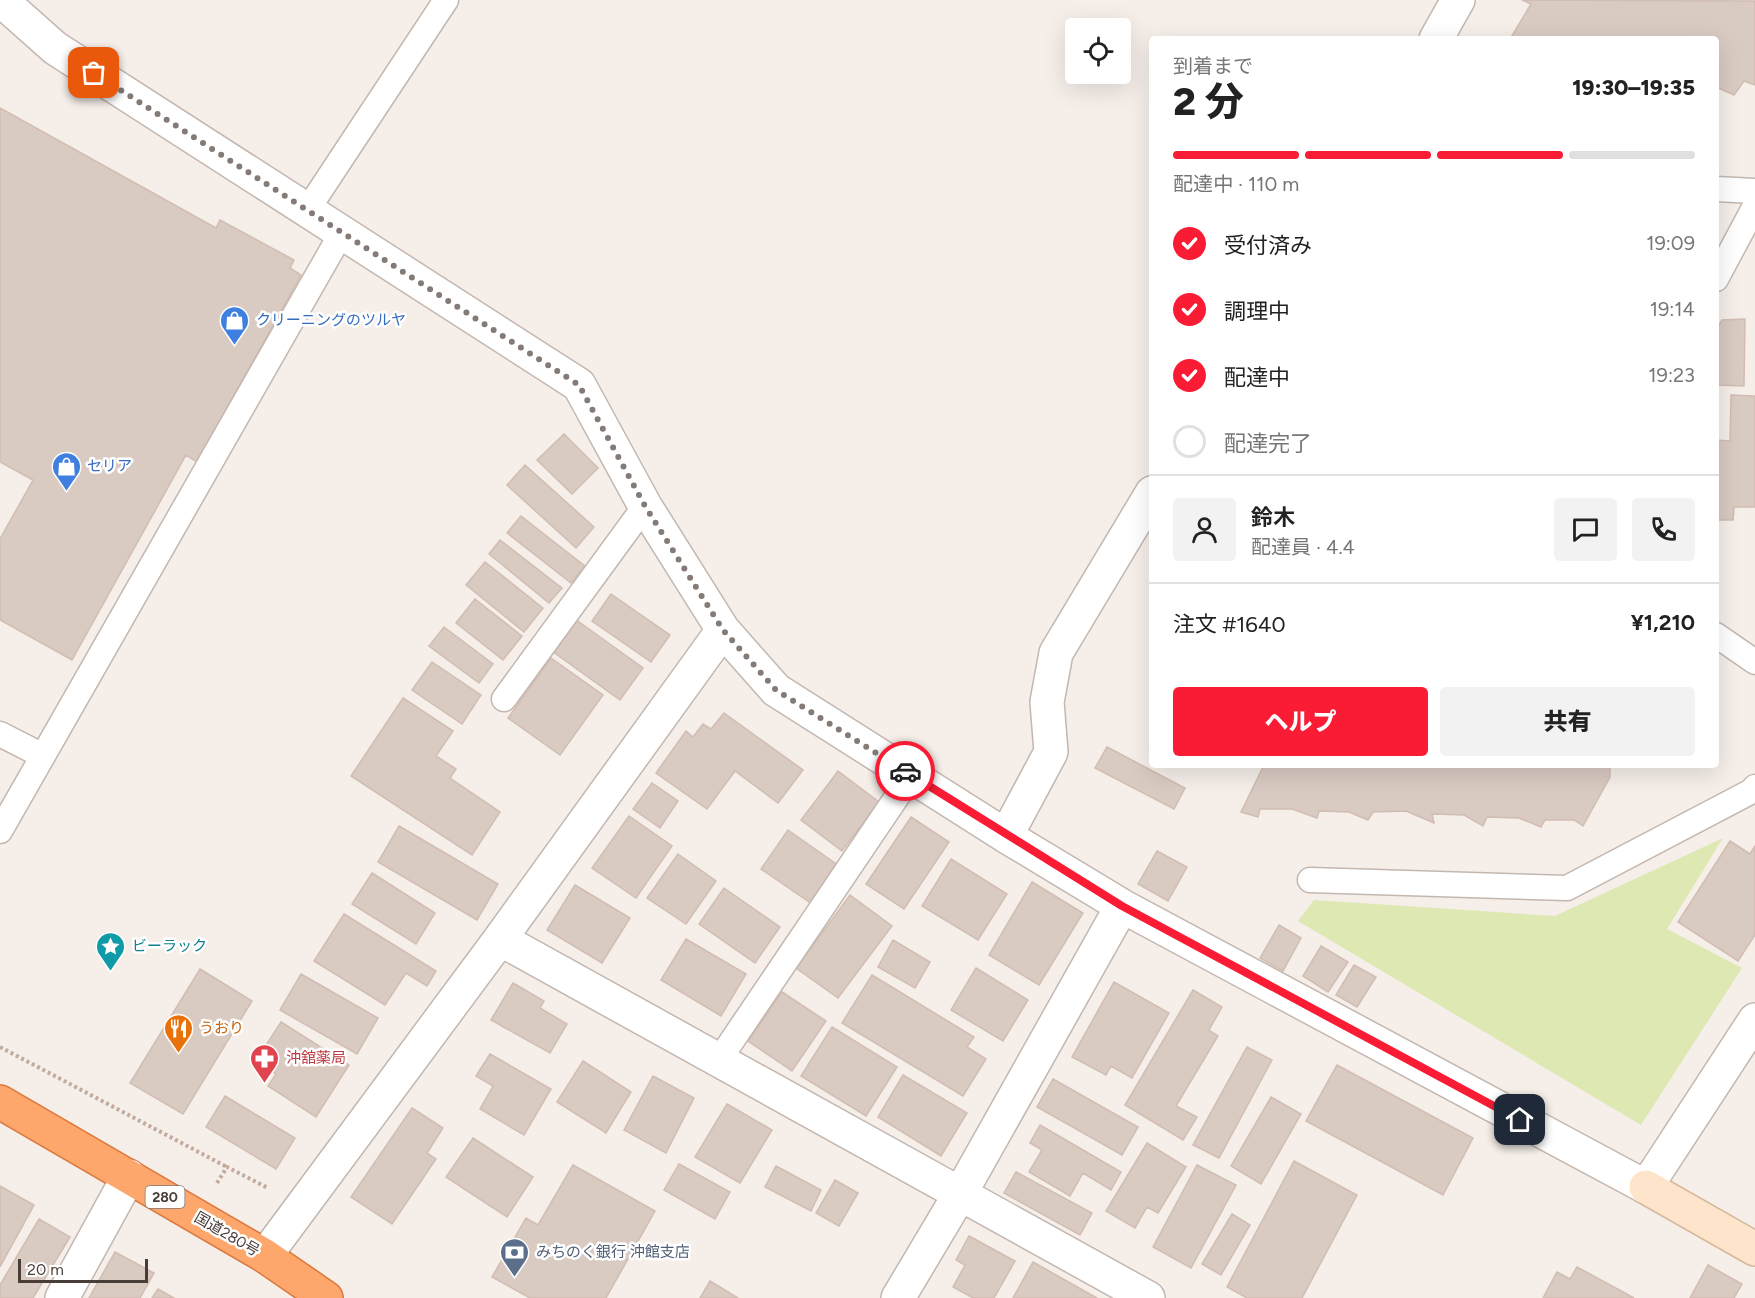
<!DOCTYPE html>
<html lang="ja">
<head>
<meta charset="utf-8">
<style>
  :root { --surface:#fff; --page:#f2f2f2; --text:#222; --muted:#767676; --line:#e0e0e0; --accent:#f91c34 }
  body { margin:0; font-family:Figtree,"Noto Sans JP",sans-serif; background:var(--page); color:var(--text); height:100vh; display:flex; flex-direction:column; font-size:22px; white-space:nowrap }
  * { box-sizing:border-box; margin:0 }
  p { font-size:20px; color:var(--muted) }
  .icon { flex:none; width:33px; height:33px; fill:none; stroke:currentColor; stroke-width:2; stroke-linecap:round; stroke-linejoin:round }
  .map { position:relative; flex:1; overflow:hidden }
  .drawer { position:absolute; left:1149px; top:36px; width:570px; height:732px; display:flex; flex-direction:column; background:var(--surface); border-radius:6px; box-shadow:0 6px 24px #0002 }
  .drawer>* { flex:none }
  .buttons { position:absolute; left:1065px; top:18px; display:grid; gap:12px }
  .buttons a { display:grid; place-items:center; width:66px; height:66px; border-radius:6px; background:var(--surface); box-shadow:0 6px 24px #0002; font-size:30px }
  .scale { position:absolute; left:18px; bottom:15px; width:130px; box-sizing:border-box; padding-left:6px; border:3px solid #493d38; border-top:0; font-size:16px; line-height:21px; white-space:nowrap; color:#493d38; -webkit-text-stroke:4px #fff; paint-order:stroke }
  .pin { position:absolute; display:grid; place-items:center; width:51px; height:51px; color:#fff; margin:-26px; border-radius:12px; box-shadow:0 3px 9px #0006 }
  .courier { position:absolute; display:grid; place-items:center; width:60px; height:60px; margin:-30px; border:4px solid #f91c34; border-radius:50%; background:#fff; color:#222; box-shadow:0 2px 8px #0007 }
  .summary em { font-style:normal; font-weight:800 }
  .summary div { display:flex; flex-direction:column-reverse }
  .summary { display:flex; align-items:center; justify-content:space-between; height:102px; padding:0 24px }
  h1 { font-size:39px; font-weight:800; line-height:45px }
  .bar { display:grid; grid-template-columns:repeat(4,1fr); gap:9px 6px; align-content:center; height:72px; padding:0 24px }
  .bar i { height:8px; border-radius:4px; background:var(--line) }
  .bar .current { background:var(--accent) }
  .bar p { grid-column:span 4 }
  .line { display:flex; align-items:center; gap:15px; padding:0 24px; border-top:2px solid var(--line) }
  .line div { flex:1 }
  .round { display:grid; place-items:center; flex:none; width:63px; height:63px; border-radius:6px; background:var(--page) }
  ol { padding:0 24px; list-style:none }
  li { display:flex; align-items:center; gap:18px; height:66px }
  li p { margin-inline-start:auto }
  li .icon { padding:6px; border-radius:50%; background:var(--accent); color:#fff; stroke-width:4 }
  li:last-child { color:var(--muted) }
  li i { width:33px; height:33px; border:3px solid var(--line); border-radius:50% }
  .primary-button { display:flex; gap:12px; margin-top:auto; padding:12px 24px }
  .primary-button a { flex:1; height:69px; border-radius:6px; background:var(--accent); color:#fff; font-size:24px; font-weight:800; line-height:69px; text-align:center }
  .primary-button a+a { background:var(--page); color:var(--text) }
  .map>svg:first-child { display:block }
</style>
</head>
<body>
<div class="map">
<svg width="1755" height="1298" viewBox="0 0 1755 1298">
  <rect width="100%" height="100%" fill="#f5eee9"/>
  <path fill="#dee8b3" d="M1723 838 1667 929 1742 968 1641 1125 1298 921 1314 900 1555 916Z"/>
  <path fill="#d9cac2" stroke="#d1bdb2" stroke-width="1.5" d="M1522 0 1755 1V85L1744 81 1734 95 1716 87V39H1510L1531 4Z
    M0 108 216 228 220 220 294 260 290 268 301 275 197 462 186 455 72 660 0 620V539L33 480 0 462Z
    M1745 319 1744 386 1716 385V330L1722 320Z
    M1731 395 1755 396V507H1734L1733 520H1716V440L1730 441Z
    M564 434 598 468 572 494 537 460Z
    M525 465 594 527 576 548 507 485Z
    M521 516 585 566 571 583 507 533Z
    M500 540 562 588 549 603 489 554Z
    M485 562 543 608 524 632 466 585Z
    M611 594 670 635 651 662 592 621Z
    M475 599 522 636 503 660 456 623Z
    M575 619 643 668 620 700 552 651Z
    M444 627 493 664 479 683 429 646Z
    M551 658 603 695 560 755 508 718Z
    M432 662 481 695 462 724 412 690Z
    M403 698 453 731 436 756 456 769 450 778 500 812 472 855 351 776Z
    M724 713 803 770 778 803 735 771 707 809 656 773 686 731 693 737 703 724 711 729Z
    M1107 747 1185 788 1174 809 1095 768Z
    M1264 765H1610V777L1583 826 1574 820H1545L1541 827 1519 818 1487 817 1483 826 1464 815 1432 814 1434 823 1406 811 1373 812 1368 820 1349 812 1319 811 1317 818 1292 809H1260L1258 817 1241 812Z
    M838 771 879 802 842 851 801 820Z
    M652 783 678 801 660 828 633 809Z
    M629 816 672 846 636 898 592 868Z
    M911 817 949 842 904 909 866 884Z
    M399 826 498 884 477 920 378 862Z
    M788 830 839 866 812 904 761 869Z
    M1730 841 1750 854 1755 846V935L1738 961 1678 922Z
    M1157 851 1187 867 1168 901 1138 884Z
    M678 854 716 881 686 924 647 898Z
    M951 859 1007 894 978 940 922 906Z
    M372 873 435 913 416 944 352 904Z
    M1032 882 1083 913 1039 985 989 955Z
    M575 885 630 918 602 963 547 930Z
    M724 888 780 927 755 963 699 924Z
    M850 895 892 926 838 998 796 968Z
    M344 914 436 971 427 986 406 973 385 1005 314 961Z
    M1279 925 1301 938 1283 971 1260 958Z
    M686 939 746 974 721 1016 661 980Z
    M893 940 930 962 915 988 878 967Z
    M1321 946 1348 962 1328 992 1303 976Z
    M1354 965 1376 977 1357 1007 1336 995Z
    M976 968 1028 1000 1003 1041 951 1010Z
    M200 969 252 1001 183 1114 130 1083Z
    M301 974 378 1018 357 1054 280 1010Z
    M872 975 974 1037 967 1047 986 1059 963 1096 842 1023Z
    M1114 982 1169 1013 1132 1078 1111 1066 1106 1075 1072 1057Z
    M513 983 544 1001 540 1008 567 1024 550 1053 491 1020Z
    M1193 990 1222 1007 1209 1030 1218 1036 1176 1106 1197 1117 1183 1140 1125 1105Z
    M782 992 826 1021 792 1071 748 1041Z
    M281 1022 349 1065 316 1117 268 1086 276 1074 255 1062Z
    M832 1027 897 1067 866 1116 801 1076Z
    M1247 1047 1272 1060 1219 1158 1193 1145Z
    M490 1054 551 1089 524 1135 480 1109 493 1086 476 1076Z
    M583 1061 631 1092 606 1133 557 1102Z
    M1337 1065 1473 1138 1443 1195 1306 1121Z
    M903 1075 967 1113 941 1156 878 1117Z
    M653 1076 694 1098 666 1153 624 1130Z
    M1053 1079 1138 1127 1122 1155 1037 1107Z
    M225 1096 295 1138 276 1169 206 1127Z
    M1271 1097 1301 1114 1261 1184 1231 1166Z
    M727 1104 772 1130 740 1183 695 1157Z
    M412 1108 443 1128 427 1153 436 1159 392 1224 351 1197Z
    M1040 1125 1121 1172 1111 1190 1083 1173 1070 1196 1029 1172 1042 1150 1030 1143Z
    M473 1138 533 1177 507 1217 446 1177Z
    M1147 1143 1186 1167 1158 1213 1147 1207 1135 1228 1106 1211Z
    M1294 1161 1357 1195 1302 1298H1247L1227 1287Z
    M679 1164 730 1192 715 1219 664 1190Z
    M573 1165 655 1211 606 1298H530L492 1277 526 1218 538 1225Z
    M1197 1165 1236 1185 1191 1268 1153 1247Z
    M776 1166 821 1190 811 1211 765 1187Z
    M1016 1172 1092 1213 1080 1235 1004 1193Z
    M835 1180 858 1193 839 1226 816 1213Z
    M0 1186 34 1205 0 1267Z
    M1232 1214 1250 1225 1221 1275 1202 1264Z
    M39 1219 70 1237 33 1298H0V1285Z
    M969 1236 1015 1261 994 1298H973L953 1287 965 1265 956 1260Z
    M115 1252 154 1273 140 1298H89Z
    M1033 1262 1097 1298H1013Z
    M1708 1265 1742 1284 1734 1298H1690Z
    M1577 1267 1634 1298H1543L1557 1272 1570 1279Z
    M710 1281 738 1298H700Z
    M158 1289 174 1298H152Z"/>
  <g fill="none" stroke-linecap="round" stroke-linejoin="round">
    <defs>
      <path id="lane" d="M1716 189 1755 191
        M306 212 446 0
        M1716 279 1755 206
        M1716 635 1755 662
        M504 699 645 506
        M0 734 43 756
        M0 831 341 234
        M1310 880 1567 888 1752 791 1755 787
        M719 1060 911 776"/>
      <path id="street" d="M8 0 10 8 55 48 579 385 645 506 723 630 776 690 1006 836 1122 906 1646 1187 1755 1020
        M1436 39 1458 0
        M1006 836 1051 752 1047 702 1056 653 1152 493
        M500 939 1148 1298
        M265 1256 500 939 723 630
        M62 1298 129 1176
        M898 1298 960 1194 1122 906"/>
      <path id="secondary" d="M1646 1187 1755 1249"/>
      <path id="highway" d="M0 1102 265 1256 326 1298"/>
    </defs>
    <use href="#lane" stroke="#c3b7af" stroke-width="27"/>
    <use href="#street" stroke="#c3b7af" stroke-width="36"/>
    <use href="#secondary" stroke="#d7b89c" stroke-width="36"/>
    <use href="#highway" stroke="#dd773b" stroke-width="36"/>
    <path stroke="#c2ab9d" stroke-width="4" stroke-dasharray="3 3" stroke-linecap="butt" d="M0 1047 227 1167
      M217 1183 227 1167 268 1188"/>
    <use href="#lane" stroke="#fff" stroke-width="24"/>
    <use href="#street" stroke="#fff" stroke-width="33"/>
    <use href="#secondary" stroke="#fee4ca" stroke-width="33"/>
    <use href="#highway" stroke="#fda76c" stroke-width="33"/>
  </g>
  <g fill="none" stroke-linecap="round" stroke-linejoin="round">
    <path stroke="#857b76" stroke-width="6" stroke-dasharray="0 10.8" d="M94 73 579 385 645 506 723 630 776 690 905 771"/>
    <path stroke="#f91c34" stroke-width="8" d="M905 771 1122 906 1520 1120"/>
  </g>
  <defs>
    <symbol id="shop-pin" viewBox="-11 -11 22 30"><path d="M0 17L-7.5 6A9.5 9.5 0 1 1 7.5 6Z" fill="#3f7fe0" stroke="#fff"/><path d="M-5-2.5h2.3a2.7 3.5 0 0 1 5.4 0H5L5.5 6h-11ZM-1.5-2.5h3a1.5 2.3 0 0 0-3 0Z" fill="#fff"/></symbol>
    <symbol id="sight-pin" viewBox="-11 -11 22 30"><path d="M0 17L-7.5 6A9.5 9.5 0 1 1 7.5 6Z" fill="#0f9aa8" stroke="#fff"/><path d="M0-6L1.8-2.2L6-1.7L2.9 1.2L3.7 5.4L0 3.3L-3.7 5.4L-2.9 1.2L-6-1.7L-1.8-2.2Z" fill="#fff"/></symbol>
    <symbol id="restaurant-pin" viewBox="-11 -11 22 30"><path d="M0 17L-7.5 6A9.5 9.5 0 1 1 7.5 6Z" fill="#e8710a" stroke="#fff"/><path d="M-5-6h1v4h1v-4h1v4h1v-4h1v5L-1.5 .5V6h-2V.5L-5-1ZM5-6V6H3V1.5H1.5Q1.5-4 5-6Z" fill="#fff"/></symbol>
    <symbol id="pharmacy-pin" viewBox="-11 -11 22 30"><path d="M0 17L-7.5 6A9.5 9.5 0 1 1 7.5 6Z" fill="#e0444e" stroke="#fff"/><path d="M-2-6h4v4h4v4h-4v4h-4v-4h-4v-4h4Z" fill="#fff"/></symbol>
    <symbol id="bank-pin" viewBox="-11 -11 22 30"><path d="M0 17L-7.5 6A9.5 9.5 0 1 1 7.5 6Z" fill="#5c6f8a" stroke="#fff"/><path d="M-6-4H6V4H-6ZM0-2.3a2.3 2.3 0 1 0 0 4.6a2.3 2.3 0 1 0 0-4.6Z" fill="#fff"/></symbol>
  </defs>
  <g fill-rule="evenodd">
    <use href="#shop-pin" x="218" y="304" width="33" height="45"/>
    <use href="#shop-pin" x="50" y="450" width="33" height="45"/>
    <use href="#sight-pin" x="94" y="930" width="33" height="45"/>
    <use href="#restaurant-pin" x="162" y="1012" width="33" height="45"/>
    <use href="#pharmacy-pin" x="248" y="1042" width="33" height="45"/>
    <use href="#bank-pin" x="498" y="1236" width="33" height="45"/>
  </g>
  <g text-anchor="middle" stroke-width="5" stroke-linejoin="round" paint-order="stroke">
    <rect fill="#fff" stroke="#807774" stroke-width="1.5" x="145.5" y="1186" width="39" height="22" rx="4.5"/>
    <g font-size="14" font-weight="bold" fill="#493d38">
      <text x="165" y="1202">280</text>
    </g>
    <g font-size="15" fill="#366cbe" stroke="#fff" text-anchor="start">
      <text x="256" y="325">クリーニングのツルヤ</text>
      <text x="87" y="471">セリア</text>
    </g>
    <g font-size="15" fill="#0d838f" stroke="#fff" text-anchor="start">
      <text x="132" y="951">ビーラック</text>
    </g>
    <g font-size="15" fill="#c56008" stroke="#fff" text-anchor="start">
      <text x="199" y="1033">うおり</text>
    </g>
    <g font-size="15" fill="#be3a42" stroke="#fff" text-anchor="start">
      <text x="286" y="1063">沖舘薬局</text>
    </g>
    <g font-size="15" fill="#493d38" stroke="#fff">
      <text transform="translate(227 1234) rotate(30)" y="5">国道280号</text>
    </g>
    <g font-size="15" fill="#4e5e75" stroke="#fff" text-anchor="start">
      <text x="536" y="1257">みちのく銀行 沖館支店</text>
    </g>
  </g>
</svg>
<div class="buttons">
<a><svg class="icon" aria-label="locate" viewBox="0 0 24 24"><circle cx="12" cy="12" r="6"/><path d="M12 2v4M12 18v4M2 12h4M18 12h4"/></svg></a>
</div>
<div class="scale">20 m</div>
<div class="pin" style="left:94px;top:73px;background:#ea580c"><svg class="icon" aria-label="bag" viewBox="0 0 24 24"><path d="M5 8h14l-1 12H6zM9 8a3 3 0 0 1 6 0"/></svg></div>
<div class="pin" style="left:1520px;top:1120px;background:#1f2937"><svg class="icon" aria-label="home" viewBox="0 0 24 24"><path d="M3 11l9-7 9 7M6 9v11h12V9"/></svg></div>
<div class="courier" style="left:905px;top:771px"><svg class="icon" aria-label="car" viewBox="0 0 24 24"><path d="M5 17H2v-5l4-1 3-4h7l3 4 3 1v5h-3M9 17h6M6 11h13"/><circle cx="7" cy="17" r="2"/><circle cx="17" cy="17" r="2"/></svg></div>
<section class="drawer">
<div class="summary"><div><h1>2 分</h1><p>到着まで</p></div><em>19:30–19:35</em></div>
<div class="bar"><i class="current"></i><i class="current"></i><i class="current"></i><i></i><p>配達中 · 110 m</p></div>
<ol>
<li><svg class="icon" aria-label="check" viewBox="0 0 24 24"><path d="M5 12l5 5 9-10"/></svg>受付済み<p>19:09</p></li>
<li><svg class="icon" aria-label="check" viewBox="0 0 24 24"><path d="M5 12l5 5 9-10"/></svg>調理中<p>19:14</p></li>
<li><svg class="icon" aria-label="check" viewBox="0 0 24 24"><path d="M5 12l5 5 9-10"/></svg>配達中<p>19:23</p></li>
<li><i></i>配達完了</li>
</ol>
<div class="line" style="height:108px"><a class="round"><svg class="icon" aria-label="person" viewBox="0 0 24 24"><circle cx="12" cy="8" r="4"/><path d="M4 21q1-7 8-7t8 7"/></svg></a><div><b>鈴木</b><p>配達員 · 4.4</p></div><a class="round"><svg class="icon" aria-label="chat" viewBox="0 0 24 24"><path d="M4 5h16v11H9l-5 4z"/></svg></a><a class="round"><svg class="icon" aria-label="phone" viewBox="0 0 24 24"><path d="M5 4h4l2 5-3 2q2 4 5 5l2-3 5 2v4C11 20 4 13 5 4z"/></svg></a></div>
<div class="line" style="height:78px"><div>注文 #1640</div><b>¥1,210</b></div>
<div class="primary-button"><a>ヘルプ</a><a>共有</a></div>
</section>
</div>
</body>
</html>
